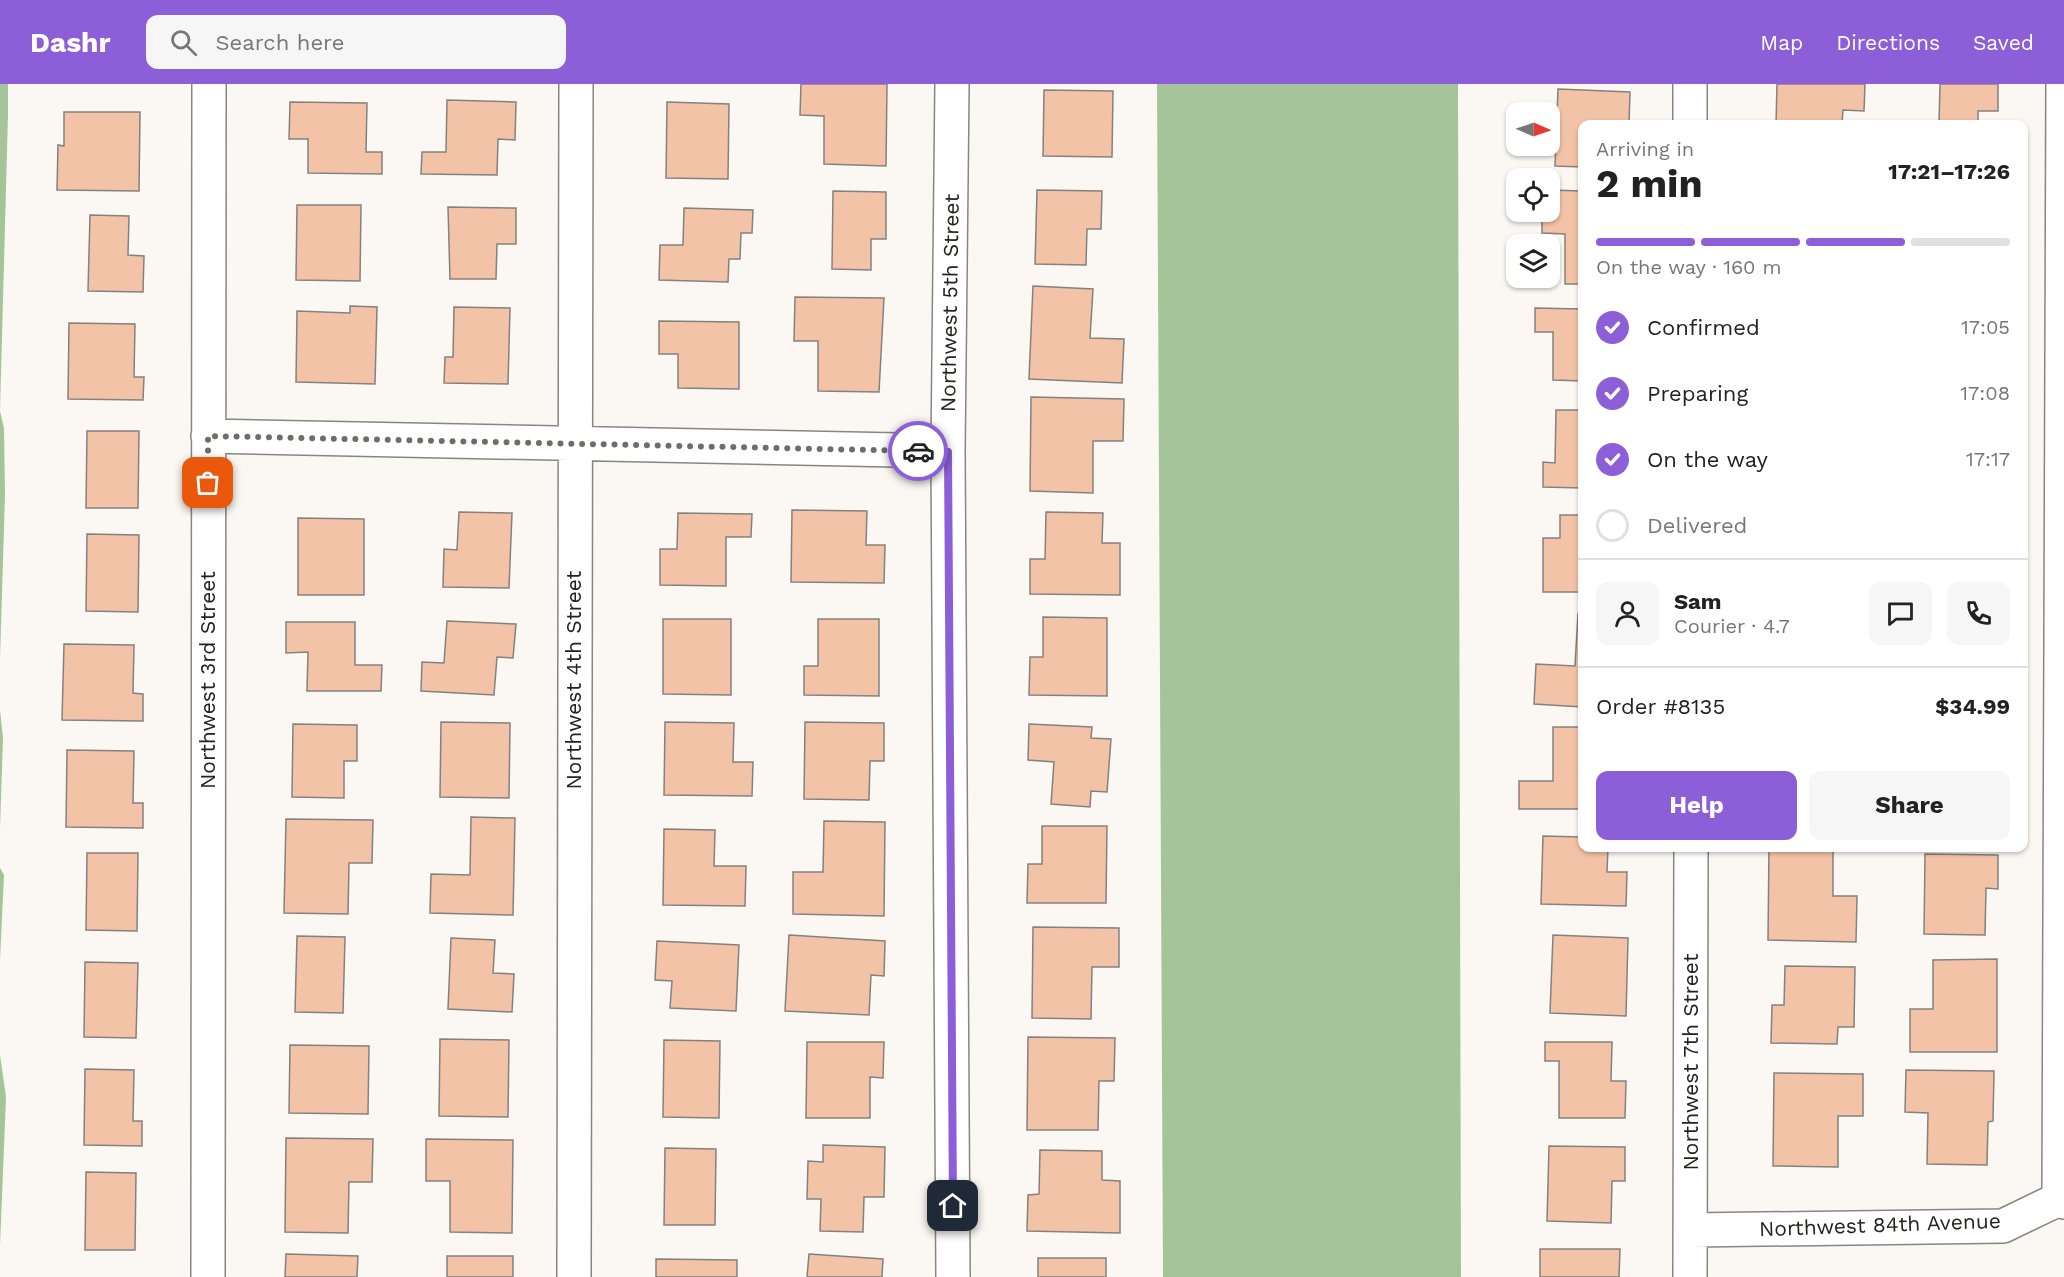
<!DOCTYPE html>
<html lang="en">
<head>
<meta charset="utf-8">
<style>
  :root { --surface:#fff; --page:#f6f6f6; --text:#222; --muted:#767676; --line:#e0e0e0; --accent:#8c5fd9 }
  body { margin:0; font-family:"Work Sans",sans-serif; background:var(--page); color:var(--text); height:100vh; display:flex; flex-direction:column; font-size:22px; white-space:nowrap }
  * { box-sizing:border-box; margin:0 }
  p { font-size:20px; color:var(--muted) }
  .icon { flex:none; width:33px; height:33px; fill:none; stroke:currentColor; stroke-width:2; stroke-linecap:round; stroke-linejoin:round }
  .map { position:relative; flex:1; overflow:hidden }
  .sheet { position:absolute; left:1578px; top:36px; width:450px; height:732px; display:flex; flex-direction:column; background:var(--surface); border-radius:12px; box-shadow:0 2px 4px #0004 }
  .sheet>* { flex:none }
  .needle { width:39px; rotate:92deg }
  .fabs { position:absolute; left:1506px; top:18px; display:grid; gap:12px }
  .fabs a { display:grid; place-items:center; width:54px; height:54px; border-radius:12px; background:var(--surface); box-shadow:0 2px 4px #0004; font-size:30px }
  .pin { position:absolute; display:grid; place-items:center; width:51px; height:51px; color:#fff; margin:-26px; border-radius:12px; box-shadow:0 3px 9px #0006 }
  .courier { position:absolute; display:grid; place-items:center; width:60px; height:60px; margin:-30px; border:4px solid #8c5fd9; border-radius:50%; background:#fff; color:#222; box-shadow:0 2px 8px #0007 }
  .head em { font-style:normal; font-weight:700 }
  .head div { display:flex; flex-direction:column-reverse }
  .head { display:flex; align-items:center; justify-content:space-between; height:102px; padding:0 18px }
  h1 { font-size:39px; font-weight:700; line-height:45px }
  .bar { display:grid; grid-template-columns:repeat(4,1fr); gap:9px 6px; align-content:center; height:72px; padding:0 18px }
  .bar i { height:8px; border-radius:4px; background:var(--line) }
  .bar .selected { background:var(--accent) }
  .bar p { grid-column:span 4 }
  .line { display:flex; align-items:center; gap:15px; padding:0 18px; border-top:2px solid var(--line) }
  .line div { flex:1 }
  .round { display:grid; place-items:center; flex:none; width:63px; height:63px; border-radius:12px; background:var(--page) }
  ol { padding:0 18px; list-style:none }
  li { display:flex; align-items:center; gap:18px; height:66px }
  li p { margin-inline-start:auto }
  li .icon { padding:6px; border-radius:50%; background:var(--accent); color:#fff; stroke-width:4 }
  li:last-child { color:var(--muted) }
  li i { width:33px; height:33px; border:3px solid var(--line); border-radius:50% }
  .button { display:flex; gap:12px; margin-top:auto; padding:12px 18px }
  .button a { flex:1; height:69px; border-radius:12px; background:var(--accent); color:#fff; font-size:24px; font-weight:700; line-height:69px; text-align:center }
  .button a+a { background:var(--page); color:var(--text) }
  header { display:flex; align-items:center; gap:36px; box-sizing:border-box; height:84px; padding:0 30px; background:var(--accent); color:#fff }
  header strong { font-size:28px }
  nav { display:flex; gap:33px; margin-inline-start:auto; font-size:21px }
  .search { width:420px; height:54px; background:var(--page); display:flex; align-items:center; gap:15px; box-sizing:border-box; padding:0 21px; border-radius:12px; color:var(--muted); font-size:22px }
  .map>svg:first-child { display:block }
</style>
</head>
<body>
<header>
<strong>Dashr</strong>
<div class="search"><svg class="icon" aria-label="search" viewBox="0 0 24 24"><circle cx="10" cy="10" r="6"/><path d="M15 15l6 6"/></svg>Search here</div>
<nav><a>Map</a><a>Directions</a><a>Saved</a></nav>
</header>
<div class="map">
<svg width="2064" height="1193" viewBox="0 0 2064 1193">
  <rect width="100%" height="100%" fill="#fbf8f4"/>
  <path fill="#a6c49a" d="M0 0H8V31L0 327 4 344 5 410 0 575Z
    M1157 0H1458L1461 1193H1163Z
    M0 626 3 654 0 745Z
    M0 784 4 791 0 876Z
    M0 971 6 1013 0 1162Z"/>
  <path fill="#f3c3a7" stroke="#85817f" stroke-width="1.5" d="M801 0H887L886 82 824 80V32L800 31Z
    M1777 0H1865L1864 27 1843 26 1842 40H1776Z
    M1940 0H1998V27H1978V40H1939Z
    M1558 5 1630 8 1629 40H1582V83L1555 82Z
    M1044 6 1113 7 1112 73 1043 72Z
    M447 16 516 18 515 56 498 55 497 91 421 90 422 68H446Z
    M290 18 367 19 366 68H382V90L308 89V55H289Z
    M667 18 729 20 728 95 666 94Z
    M64 28H140L139 107 57 106 58 61 64 62Z
    M1037 106 1102 107 1101 145H1087L1086 181 1035 180Z
    M1550 106 1582 107V200H1565V150L1542 149V128H1550Z
    M833 107 886 108V155H871V186L832 185Z
    M297 121H361L360 197 296 196Z
    M448 123 516 124V160H497L496 195H450Z
    M684 124 753 126 752 149H741L740 175H729L728 198 659 196 660 161H683Z
    M90 131 129 132 128 171 144 172 143 208 88 207Z
    M1033 202 1093 205 1090 254 1124 255 1122 299 1029 295Z
    M795 213 884 214 879 308 818 307V257H794Z
    M350 222 377 223 375 300 296 298 297 227 350 229Z
    M454 223 510 224 508 300 444 299 445 273H453Z
    M1535 224 1582 225V297L1553 296V248H1535Z
    M659 237 739 238V305L678 304V270H659Z
    M69 239 135 240 134 293H144L143 316 68 315Z
    M1031 313 1124 315 1123 357H1093V409L1030 407Z
    M1556 326H1582V404L1543 403V378L1555 379Z
    M87 347H139L138 424H86Z
    M792 426 867 427 866 461H885L884 499 791 498Z
    M459 428 512 429 509 504 443 503 444 465 457 466Z
    M1046 428 1103 429 1102 459H1120V511L1030 510V475H1045Z
    M678 429 752 430 751 453H726V502L660 501V465H677Z
    M1560 431H1582V508H1543V454H1560Z
    M298 434 364 435V511H298Z
    M87 450 139 451 138 528 86 527Z
    M1578 530H1582V623L1534 620 1536 580 1575 582Z
    M1043 533 1107 534V612L1029 611 1030 573H1043Z
    M663 535H731V611L663 610Z
    M818 535H879V612L804 611V582H818Z
    M447 537 516 540 513 574 497 573 494 611 421 607 422 578 444 579Z
    M286 538H355V581H382L381 607H307L308 568 286 569Z
    M64 560 134 561 133 609 143 610V637L62 636Z
    M441 638 510 639 509 714 440 713Z
    M665 638 734 639 733 678H753L752 712 664 711Z
    M805 638 884 639V677H870L869 716 804 715Z
    M293 640 357 641V677H344V714L292 713Z
    M1029 640 1092 643 1091 654 1111 655 1107 708 1091 707 1090 723 1051 720 1054 678 1028 676Z
    M1553 643H1582V725H1519V697H1553Z
    M67 666 134 667 133 719H143V744L66 743Z
    M471 733 515 734 513 831 430 829 431 790 470 791Z
    M286 735 373 736 372 779H349L348 830 284 829Z
    M824 737 885 738 884 832 793 830V788H823Z
    M1042 742H1107L1106 819H1027L1028 780H1042Z
    M664 745 715 746 714 782H746L745 822 663 821Z
    M1543 752 1582 753V764H1608L1607 788H1627L1626 822 1541 820Z
    M1769 764H1833V812H1857L1856 858 1768 856Z
    M87 769H138L137 847 86 846Z
    M1925 770 1998 771V805L1986 804 1985 851 1924 850Z
    M1033 843 1119 844V883H1092L1091 935 1032 934Z
    M789 851 885 857 884 892 871 891 869 931 785 927Z
    M1553 851 1628 854 1626 932 1550 929Z
    M297 852 345 853 343 929 295 928Z
    M451 854 495 856 493 889 514 890 512 928 448 925Z
    M657 857 739 861 736 927 670 924 672 897 655 896Z
    M1997 875V968H1910V925H1933V876Z
    M85 878 138 879 136 954 84 953Z
    M1785 882 1855 883 1854 943H1838L1837 960 1771 959 1772 921H1784Z
    M1028 953 1115 954 1114 997H1099L1098 1046H1027Z
    M440 955 509 956 508 1033 439 1032Z
    M664 956 720 957 719 1034 663 1033Z
    M807 958H884L883 994 870 993V1034H806Z
    M1545 958H1612L1611 997H1626L1625 1034H1559V977H1545Z
    M290 961 369 962 368 1030 289 1029Z
    M85 985 134 986 133 1037H142V1062L84 1061Z
    M1906 986 1994 987 1993 1037 1988 1038 1987 1081 1927 1080 1928 1029 1905 1028Z
    M1774 989 1863 990V1032H1838V1083L1773 1082Z
    M286 1054 373 1055 372 1098H349L348 1149 285 1148Z
    M426 1055 513 1056 512 1149 450 1148V1097H426Z
    M823 1061 885 1063 884 1113H864L863 1148 820 1147 821 1115H807L808 1077 823 1078Z
    M1549 1062 1625 1063V1097H1612L1611 1139 1547 1137Z
    M665 1064 716 1065 715 1141H664Z
    M1040 1066 1102 1067V1096L1120 1097V1149L1027 1147 1028 1111 1039 1110Z
    M86 1088 136 1089 135 1166H85Z
    M1540 1165H1620L1619 1193H1540Z
    M286 1170 358 1172 357 1193H285Z
    M809 1170 883 1175 882 1193H807Z
    M447 1172H513V1193H447Z
    M1038 1174H1106V1193H1038Z
    M656 1175 737 1176V1193H656Z"/>
  <g fill="none" stroke-linecap="round" stroke-linejoin="round">
    <defs>
      <path id="minor" d="M952 0 948 367 953 1193
        M1690 0V40
        M208 352 948 367
        M2059 1115 2063 0
        M1691 1146 2003 1142 2059 1115 2064 1118
        M208 1193 209 0
        M574 1193 576 0
        M1690 1193 1691 764"/>
    </defs>
    <use href="#minor" stroke="#888682" stroke-width="36"/>
    <use href="#minor" stroke="#fff" stroke-width="33"/>
  </g>
  <g fill="none" stroke-linecap="round" stroke-linejoin="round">
    <path stroke="#6f6d6a" stroke-width="6" stroke-dasharray="0 10.8" d="M208 399V352L918 367"/>
    <path stroke="#8c5fd9" stroke-width="8" d="M918 367 948 368 953 1122"/>
  </g>
  <g text-anchor="middle" stroke-width="4.5" stroke-linejoin="round" paint-order="stroke">
    <g font-size="21" fill="#232220" stroke="#fff">
      <text transform="translate(950 219) rotate(-89)" y="7">Northwest 5th Street</text>
      <text transform="translate(208 596) rotate(-90)" y="7">Northwest 3rd Street</text>
      <text transform="translate(574 596) rotate(-90)" y="7">Northwest 4th Street</text>
      <text transform="translate(1691 978) rotate(-90)" y="7">Northwest 7th Street</text>
      <text transform="translate(1880 1141) rotate(-2)" y="7">Northwest 84th Avenue</text>
    </g>
  </g>
</svg>
<div class="fabs">
<a><svg class="needle" viewBox="-14 -14 28 28"><path d="M0-13l5 13h-10z" fill="#e53935"/><path d="M0 13l5-13h-10z" fill="#767676"/></svg></a>
<a><svg class="icon" aria-label="locate" viewBox="0 0 24 24"><circle cx="12" cy="12" r="6"/><path d="M12 2v4M12 18v4M2 12h4M18 12h4"/></svg></a>
<a><svg class="icon" aria-label="layers" viewBox="0 0 24 24"><path d="M12 4l9 5-9 5-9-5zM3 14l9 5 9-5"/></svg></a>
</div>
<div class="pin" style="left:208px;top:399px;background:#ea580c"><svg class="icon" aria-label="bag" viewBox="0 0 24 24"><path d="M5 8h14l-1 12H6zM9 8a3 3 0 0 1 6 0"/></svg></div>
<div class="pin" style="left:953px;top:1122px;background:#1f2937"><svg class="icon" aria-label="home" viewBox="0 0 24 24"><path d="M3 11l9-7 9 7M6 9v11h12V9"/></svg></div>
<div class="courier" style="left:918px;top:367px"><svg class="icon" aria-label="car" viewBox="0 0 24 24"><path d="M5 17H2v-5l4-1 3-4h7l3 4 3 1v5h-3M9 17h6M6 11h13"/><circle cx="7" cy="17" r="2"/><circle cx="17" cy="17" r="2"/></svg></div>
<section class="sheet">
<div class="head"><div><h1>2 min</h1><p>Arriving in</p></div><em>17:21–17:26</em></div>
<div class="bar"><i class="selected"></i><i class="selected"></i><i class="selected"></i><i></i><p>On the way · 160 m</p></div>
<ol>
<li><svg class="icon" aria-label="check" viewBox="0 0 24 24"><path d="M5 12l5 5 9-10"/></svg>Confirmed<p>17:05</p></li>
<li><svg class="icon" aria-label="check" viewBox="0 0 24 24"><path d="M5 12l5 5 9-10"/></svg>Preparing<p>17:08</p></li>
<li><svg class="icon" aria-label="check" viewBox="0 0 24 24"><path d="M5 12l5 5 9-10"/></svg>On the way<p>17:17</p></li>
<li><i></i>Delivered</li>
</ol>
<div class="line" style="height:108px"><a class="round"><svg class="icon" aria-label="person" viewBox="0 0 24 24"><circle cx="12" cy="8" r="4"/><path d="M4 21q1-7 8-7t8 7"/></svg></a><div><b>Sam</b><p>Courier · 4.7</p></div><a class="round"><svg class="icon" aria-label="chat" viewBox="0 0 24 24"><path d="M4 5h16v11H9l-5 4z"/></svg></a><a class="round"><svg class="icon" aria-label="phone" viewBox="0 0 24 24"><path d="M5 4h4l2 5-3 2q2 4 5 5l2-3 5 2v4C11 20 4 13 5 4z"/></svg></a></div>
<div class="line" style="height:78px"><div>Order #8135</div><b>$34.99</b></div>
<div class="button"><a>Help</a><a>Share</a></div>
</section>
</div>
</body>
</html>
